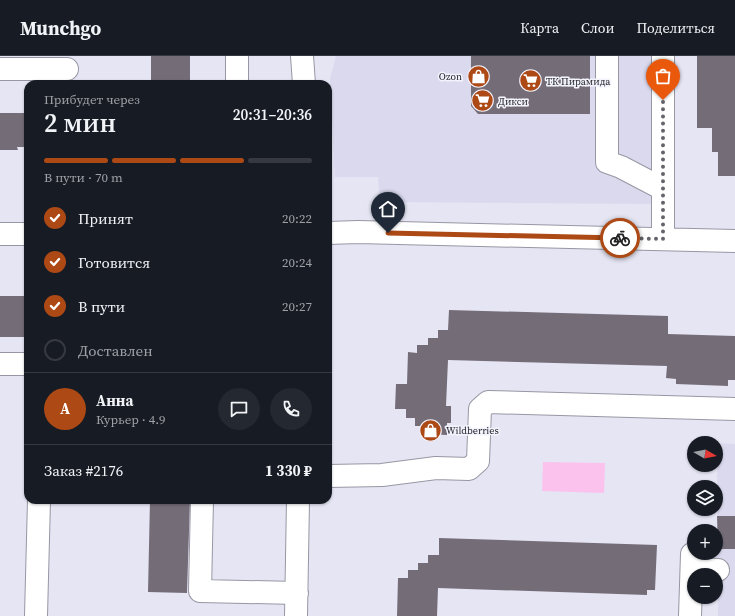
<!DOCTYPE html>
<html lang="ru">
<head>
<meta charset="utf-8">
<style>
  :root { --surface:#171b24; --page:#242831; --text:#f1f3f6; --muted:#9ea1a6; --line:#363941; --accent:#ad4915 }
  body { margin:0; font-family:"Source Serif 4",serif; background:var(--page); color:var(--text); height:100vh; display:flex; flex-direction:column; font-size:15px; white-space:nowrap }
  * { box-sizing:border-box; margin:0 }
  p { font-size:13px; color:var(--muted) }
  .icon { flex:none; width:22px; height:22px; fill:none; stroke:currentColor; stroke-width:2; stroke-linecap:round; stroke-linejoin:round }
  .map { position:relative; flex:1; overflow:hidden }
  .sheet { position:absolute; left:24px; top:24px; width:308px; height:424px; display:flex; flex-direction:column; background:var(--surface); border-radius:12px; box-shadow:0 1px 3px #0004 }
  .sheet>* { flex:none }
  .needle { width:26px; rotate:99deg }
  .buttons { position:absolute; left:687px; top:380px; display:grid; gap:8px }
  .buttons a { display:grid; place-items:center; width:36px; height:36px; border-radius:50%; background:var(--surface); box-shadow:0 1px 3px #0004; font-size:20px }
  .pin { position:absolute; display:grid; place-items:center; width:34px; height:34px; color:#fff; margin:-41px -17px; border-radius:50% 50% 50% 0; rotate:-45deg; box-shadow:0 0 4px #0007 }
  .pin .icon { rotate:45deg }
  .courier { position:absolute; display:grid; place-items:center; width:40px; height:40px; margin:-20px; border:3px solid #ad4915; border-radius:50%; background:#fff; color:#222; box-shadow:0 1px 5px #0007 }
  .headline em { font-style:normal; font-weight:600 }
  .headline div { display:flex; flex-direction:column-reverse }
  .headline { display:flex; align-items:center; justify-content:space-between; height:68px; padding:0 20px }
  h1 { font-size:26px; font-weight:600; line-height:30px }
  .bar { display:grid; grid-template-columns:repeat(4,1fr); gap:6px 4px; align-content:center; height:48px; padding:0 20px }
  .bar i { height:5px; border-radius:3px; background:var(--line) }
  .bar .current { background:var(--accent) }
  .bar p { grid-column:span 4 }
  .line { display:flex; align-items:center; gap:10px; padding:0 20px; border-top:1px solid var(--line) }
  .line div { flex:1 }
  .round { display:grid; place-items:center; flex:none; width:42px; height:42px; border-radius:21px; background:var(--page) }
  ol { padding:0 20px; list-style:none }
  li { display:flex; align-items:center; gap:12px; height:44px }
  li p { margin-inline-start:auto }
  li .icon { padding:4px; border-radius:50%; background:var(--accent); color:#fff; stroke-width:4 }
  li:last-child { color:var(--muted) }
  li i { width:22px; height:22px; border:2px solid var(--line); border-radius:50% }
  header { display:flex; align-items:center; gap:24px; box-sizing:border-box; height:56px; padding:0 20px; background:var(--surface); border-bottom:1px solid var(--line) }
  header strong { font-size:19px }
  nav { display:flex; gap:22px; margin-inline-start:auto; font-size:14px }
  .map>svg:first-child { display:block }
</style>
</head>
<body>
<header>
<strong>Munchgo</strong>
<nav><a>Карта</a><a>Слои</a><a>Поделиться</a></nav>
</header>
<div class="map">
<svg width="735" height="560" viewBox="0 0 735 560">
  <rect width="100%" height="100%" fill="#e6e5f4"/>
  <path fill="#dad9ee" d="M336 0H653V148L380 146 378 121H335L330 23Z
    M717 387 735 388V560H718Z"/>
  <path fill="#fbc2ee" d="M543 406 605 407 604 437 542 435Z"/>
  <path fill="#746d78" d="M151 0H190V28H151Z
    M471 0H590V58H478L471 50Z
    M697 0H735V120H718V96H712V72H697Z
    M0 57H28V91H17L18 94H0Z
    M0 240H28V281H0Z
    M449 254 668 260V278L735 280V324H728V330L676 328V323L666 322 667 310 448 304 446 350H451V367H447V379L425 378V370H415V362H406V353H395L396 328H407L408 296 417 297V289H428V282H438V274H448Z
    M150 444H190L187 537 148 536Z
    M717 460H735V493H718Z
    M439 482 657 489 655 534H647V539L438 532 437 560H397L398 522H408V514H418V507H428V499H439Z"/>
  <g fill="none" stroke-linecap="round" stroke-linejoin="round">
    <defs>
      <path id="minor" d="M237 0V28
        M302 0 304 28
        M607 0V106L621 111 663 133
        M663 0V183
        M0 13H67
        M328 177 358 176 735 185
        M0 178H28
        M0 308H28
        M328 420 382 419 436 412 469 413 478 405 480 353 488 346 735 353
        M202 444 200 535 297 537
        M692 513 718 514
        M36 560 39 444
        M296 560 298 444
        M690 560 692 498"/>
    </defs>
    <use href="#minor" stroke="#9797a4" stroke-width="24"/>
    <use href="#minor" stroke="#fff" stroke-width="22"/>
  </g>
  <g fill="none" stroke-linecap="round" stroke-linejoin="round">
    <path stroke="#64646c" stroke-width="4" stroke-dasharray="0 7.2" d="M620 182 663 183V44"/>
    <path stroke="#ad4915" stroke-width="5" d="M388 177 620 182"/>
  </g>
  <defs>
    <symbol id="shop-disc" viewBox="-11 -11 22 22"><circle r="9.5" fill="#ad4915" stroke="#f3f3fe"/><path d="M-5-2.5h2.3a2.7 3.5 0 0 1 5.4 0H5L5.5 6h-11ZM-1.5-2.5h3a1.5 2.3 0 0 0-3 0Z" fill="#fff"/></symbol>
    <symbol id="supermarket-disc" viewBox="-11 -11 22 22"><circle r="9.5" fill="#ad4915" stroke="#f3f3fe"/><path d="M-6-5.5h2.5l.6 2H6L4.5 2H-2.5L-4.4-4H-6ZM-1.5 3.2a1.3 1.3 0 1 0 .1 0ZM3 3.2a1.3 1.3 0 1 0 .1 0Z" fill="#fff"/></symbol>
  </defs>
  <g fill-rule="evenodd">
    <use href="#shop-disc" x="466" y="8" width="25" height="25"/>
    <use href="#supermarket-disc" x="518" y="12" width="25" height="25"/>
    <use href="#supermarket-disc" x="470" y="32" width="25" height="25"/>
    <use href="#shop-disc" x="418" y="362" width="25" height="25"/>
  </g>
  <g text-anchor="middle" stroke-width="3" stroke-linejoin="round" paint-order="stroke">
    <g font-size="10" fill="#1e1e23" stroke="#f3f3fe" text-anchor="start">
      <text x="462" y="24" text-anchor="end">Ozon</text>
      <text x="546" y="29">ТК Пирамида</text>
      <text x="498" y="49">Дикси</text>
      <text x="446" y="378">Wildberries</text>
    </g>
  </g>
</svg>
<div class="buttons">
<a><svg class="needle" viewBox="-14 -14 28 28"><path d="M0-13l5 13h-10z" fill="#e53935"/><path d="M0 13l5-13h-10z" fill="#9ea1a6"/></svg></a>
<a><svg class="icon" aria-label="layers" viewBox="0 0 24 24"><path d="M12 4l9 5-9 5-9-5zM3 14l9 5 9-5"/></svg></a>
<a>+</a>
<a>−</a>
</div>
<div class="pin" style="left:663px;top:44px;background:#ea580c"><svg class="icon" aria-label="bag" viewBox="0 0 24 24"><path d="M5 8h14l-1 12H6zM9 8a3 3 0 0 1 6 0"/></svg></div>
<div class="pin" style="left:388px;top:177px;background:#1f2937"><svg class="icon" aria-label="home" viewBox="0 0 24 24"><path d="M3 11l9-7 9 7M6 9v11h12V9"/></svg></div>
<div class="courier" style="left:620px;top:182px"><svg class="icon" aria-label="bike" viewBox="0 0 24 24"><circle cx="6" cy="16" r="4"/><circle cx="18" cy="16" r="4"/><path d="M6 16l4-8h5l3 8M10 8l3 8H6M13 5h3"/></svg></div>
<section class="sheet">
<div class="headline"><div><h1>2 мин</h1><p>Прибудет через</p></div><em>20:31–20:36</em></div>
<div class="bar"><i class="current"></i><i class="current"></i><i class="current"></i><i></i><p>В пути · 70 m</p></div>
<ol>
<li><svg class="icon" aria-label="check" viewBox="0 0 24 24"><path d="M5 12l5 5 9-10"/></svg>Принят<p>20:22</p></li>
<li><svg class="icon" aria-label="check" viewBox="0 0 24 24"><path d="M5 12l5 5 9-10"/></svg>Готовится<p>20:24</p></li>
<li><svg class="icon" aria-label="check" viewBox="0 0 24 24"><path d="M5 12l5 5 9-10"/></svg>В пути<p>20:27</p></li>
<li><i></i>Доставлен</li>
</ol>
<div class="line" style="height:72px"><b class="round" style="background:var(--accent);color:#fff">А</b><div><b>Анна</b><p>Курьер · 4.9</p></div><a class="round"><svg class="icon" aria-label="chat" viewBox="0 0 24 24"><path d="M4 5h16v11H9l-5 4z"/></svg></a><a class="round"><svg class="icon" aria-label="phone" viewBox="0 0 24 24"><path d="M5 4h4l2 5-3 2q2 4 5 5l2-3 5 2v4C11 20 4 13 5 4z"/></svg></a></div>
<div class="line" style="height:52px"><div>Заказ #2176</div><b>1 330 ₽</b></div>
</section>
</div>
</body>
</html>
